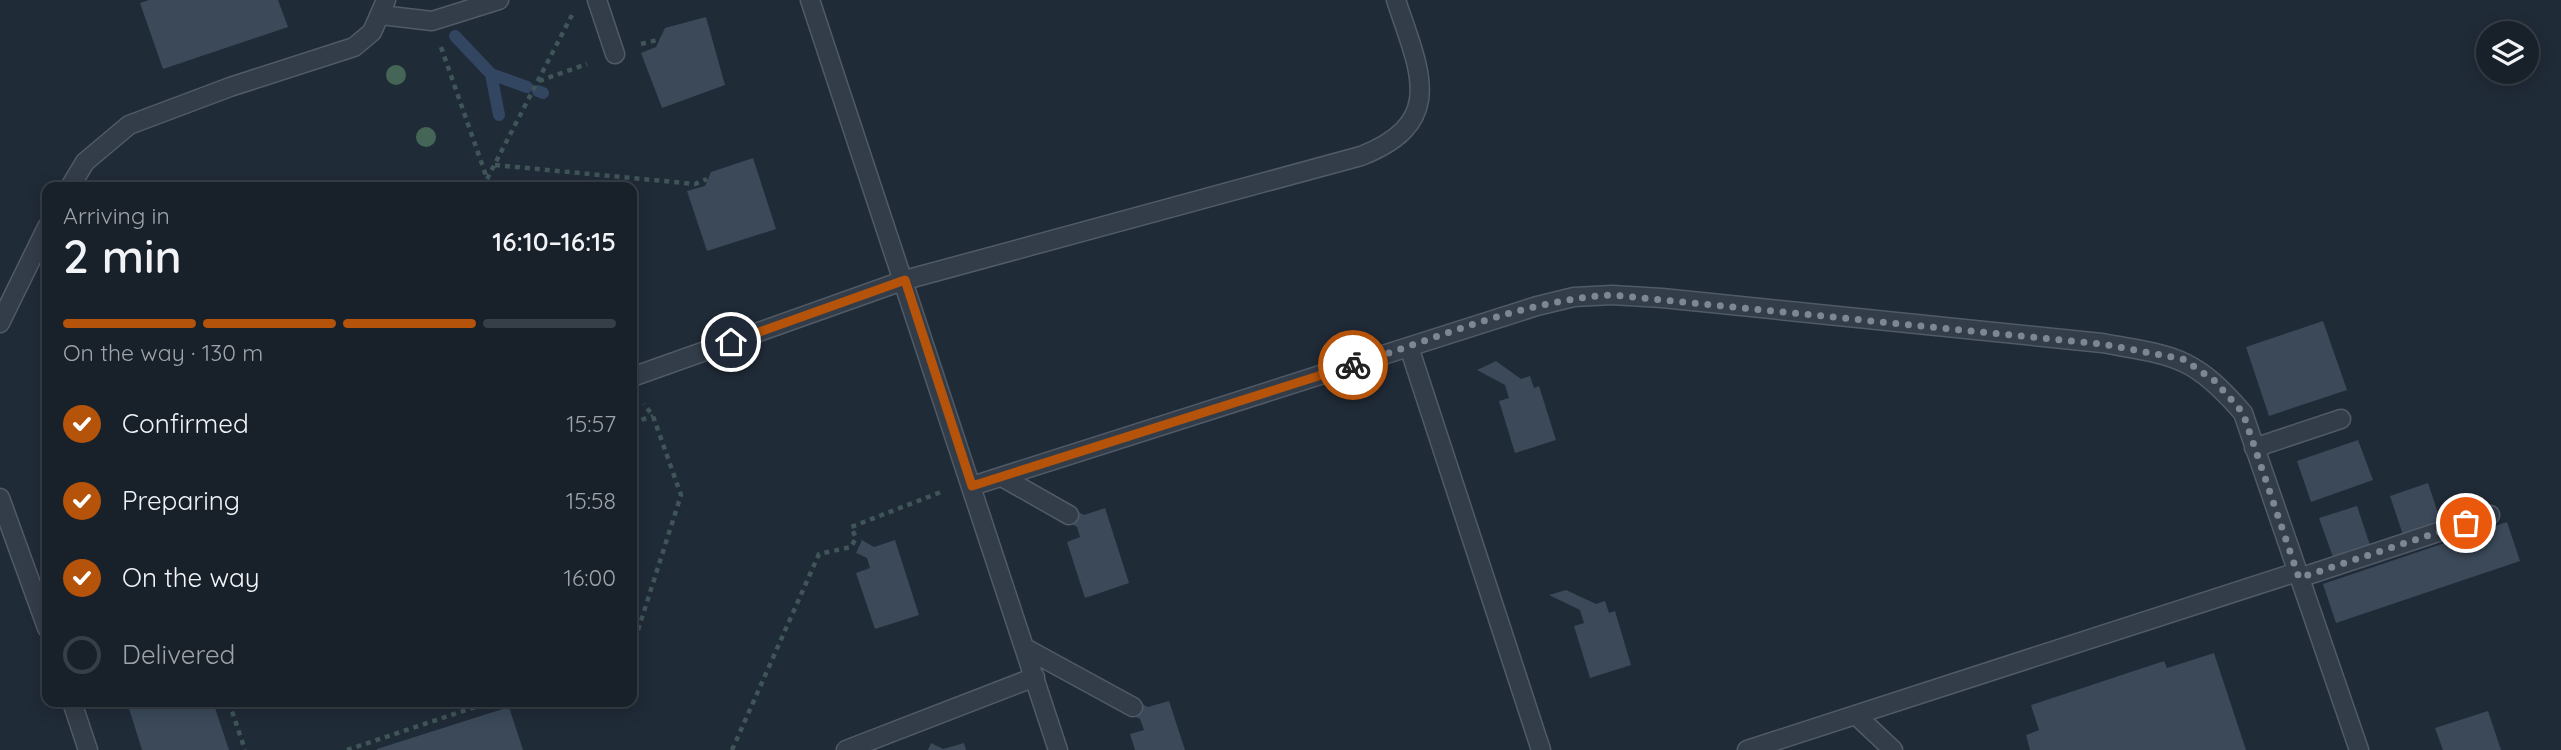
<!DOCTYPE html>
<html lang="en">
<head>
<meta charset="utf-8">
<style>
  :root { --surface:#18202a; --page:#212832; --text:#f1f3f6; --muted:#9fa3a8; --line:#363e47; --accent:#b45309 }
  body { margin:0; font-family:Quicksand,sans-serif; background:var(--page); color:var(--text); height:100vh; display:flex; flex-direction:column; font-size:26px; white-space:nowrap }
  * { box-sizing:border-box; margin:0 }
  p { font-size:23px; color:var(--muted) }
  .icon { flex:none; width:38px; height:38px; fill:none; stroke:currentColor; stroke-width:2; stroke-linecap:round; stroke-linejoin:round }
  .map { position:relative; flex:1; overflow:hidden }
  .drawer { position:absolute; left:42px; top:182px; width:595px; height:525px; display:flex; flex-direction:column; background:var(--surface); border-radius:14px; box-shadow:0 4px 18px #0003,0 0 0 2px var(--line) }
  .drawer>* { flex:none }
  .fabs { position:absolute; left:2476px; top:21px; display:grid; gap:14px }
  .fabs a { display:grid; place-items:center; width:63px; height:63px; border-radius:50%; background:var(--surface); box-shadow:0 4px 18px #0003,0 0 0 2px var(--line); font-size:35px }
  .pin { position:absolute; display:grid; place-items:center; width:60px; height:60px; color:#fff; margin:-30px; border:4px solid #fff; border-radius:50%; box-shadow:0 2px 7px #0007 }
  .courier { position:absolute; display:grid; place-items:center; width:70px; height:70px; margin:-35px; border:5px solid #b45309; border-radius:50%; background:#fff; color:#222; box-shadow:0 2px 9px #0007 }
  .headline em { font-style:normal; font-weight:600 }
  .headline div { display:flex; flex-direction:column-reverse }
  .headline { display:flex; align-items:center; justify-content:space-between; height:119px; padding:0 21px }
  h1 { font-size:46px; font-weight:600; line-height:52px }
  .bar { display:grid; grid-template-columns:repeat(4,1fr); gap:10px 7px; align-content:center; height:84px; padding:0 21px }
  .bar i { height:9px; border-radius:5px; background:var(--line) }
  .bar .current { background:var(--accent) }
  .bar p { grid-column:span 4 }
  ol { padding:0 21px; list-style:none }
  li { display:flex; align-items:center; gap:21px; height:77px }
  li p { margin-inline-start:auto }
  li .icon { padding:7px; border-radius:50%; background:var(--accent); color:#fff; stroke-width:4 }
  li:last-child { color:var(--muted) }
  li i { width:38px; height:38px; border:4px solid var(--line); border-radius:50% }
  .map>svg:first-child { display:block }
</style>
</head>
<body>
<div class="map">
<svg width="2561" height="750" viewBox="0 0 2561 750">
  <rect width="100%" height="100%" fill="#202b38"/>
  <g fill="none" stroke-linecap="round" stroke-linejoin="round">
    <path stroke="#324661" stroke-width="12" d="M455 36 491 74 499 115
      M491 74 527 87
      M538 91 543 93"/>
  </g>
  <path fill="#3b4959" d="M149 0H278L288 27 163 69 140 3Z
    M706 17 725 85 662 108 641 53 656 47 665 28Z
    M753 158 776 229 707 251 687 191 705 186 711 172Z
    M2323 321 2347 390 2269 416 2246 347Z
    M1496 361 1521 379 1530 376 1534 388 1539 386 1556 440 1515 453 1499 401 1509 398 1505 385 1477 370Z
    M2358 440 2373 480 2311 502 2297 461Z
    M2428 483 2441 522 2403 535 2390 496Z
    M2357 506 2370 545 2333 557 2319 518Z
    M1105 508 1129 583 1085 598 1067 542 1080 537 1077 527 1066 521 1073 509 1084 515Z
    M2507 522 2520 561 2336 623 2323 584Z
    M862 540 874 547 895 540 919 615 875 629 856 573 870 568 867 558 856 553Z
    M1566 590 1596 604 1605 601 1609 613 1615 611 1631 665 1590 678 1574 626 1584 623 1580 610 1549 595Z
    M2214 653 2246 750H2030L2026 735 2039 730 2031 705 2164 661 2167 668Z
    M1136 701 1148 707 1169 701 1185 750H1135L1130 734 1144 730 1140 719 1130 714Z
    M127 702H213L229 750H142Z
    M509 707 523 750H377V749Z
    M2488 711 2501 750H2443L2435 728Z
    M931 743 943 749 964 743 966 750H928Z"/>
  <g fill="none" stroke-linecap="round" stroke-linejoin="round">
    <defs>
      <path id="lane" d="M597 0 615 54
        M810 0 1058 750
        M381 15 432 21 499 0
        M70 187 85 162 129 125 230 87 354 47 372 32 386 0
        M0 323 47 227
        M1409 347 1541 750
        M632 377 905 280 1361 156C1448 122 1419 70 1396 0
        M2254 448 2341 419
        M1002 477 1069 515
        M972 486 1537 306 1574 297 1612 295 1662 298 2102 343C2174 356 2193 355 2243 413L2359 750
        M0 498 47 628
        M2299 578 2490 515
        M1025 648 1133 707
        M72 702 88 750
        M1857 716 1893 750
        M846 750 1035 677
        M1747 750 2297 572"/>
    </defs>
    <use href="#lane" stroke="#515a67" stroke-width="21"/>
    <path stroke="#3f5557" stroke-width="4.5" stroke-dasharray="5 5" stroke-linecap="butt" d="M641 44 661 39
      M441 47 490 187
      M539 81 587 64
      M495 165 695 184 707 179
      M487 179 572 15
      M632 423 653 416
      M632 649 681 495 653 416 644 404
      M229 702 245 750
      M347 750 490 702
      M732 750 819 554 851 547 856 538 851 527 941 492"/>
    <use href="#lane" stroke="#333d49" stroke-width="18"/>
  </g>
  <g fill="#456656">
    <circle cx="396" cy="75" r="10"/>
    <circle cx="426" cy="137" r="10"/>
  </g>
  <g fill="none" stroke-linecap="round" stroke-linejoin="round">
    <path stroke="#7c8694" stroke-width="7" stroke-dasharray="0 12.6" d="M1353 365C1438 338 1523 300 1612 295L2102 344 2183 359 2215 381 2243 413 2299 578 2466 523"/>
    <path stroke="#b45309" stroke-width="9" d="M731 342 905 280 972 486 1353 365"/>
  </g>
</svg>
<div class="fabs">
<a><svg class="icon" aria-label="layers" viewBox="0 0 24 24"><path d="M12 4l9 5-9 5-9-5zM3 14l9 5 9-5"/></svg></a>
</div>
<div class="pin" style="left:2466px;top:523px;background:#ea580c"><svg class="icon" aria-label="bag" viewBox="0 0 24 24"><path d="M5 8h14l-1 12H6zM9 8a3 3 0 0 1 6 0"/></svg></div>
<div class="pin" style="left:731px;top:342px;background:#1f2937"><svg class="icon" aria-label="home" viewBox="0 0 24 24"><path d="M3 11l9-7 9 7M6 9v11h12V9"/></svg></div>
<div class="courier" style="left:1353px;top:365px"><svg class="icon" aria-label="bike" viewBox="0 0 24 24"><circle cx="6" cy="16" r="4"/><circle cx="18" cy="16" r="4"/><path d="M6 16l4-8h5l3 8M10 8l3 8H6M13 5h3"/></svg></div>
<section class="drawer">
<div class="headline"><div><h1>2 min</h1><p>Arriving in</p></div><em>16:10–16:15</em></div>
<div class="bar"><i class="current"></i><i class="current"></i><i class="current"></i><i></i><p>On the way · 130 m</p></div>
<ol>
<li><svg class="icon" aria-label="check" viewBox="0 0 24 24"><path d="M5 12l5 5 9-10"/></svg>Confirmed<p>15:57</p></li>
<li><svg class="icon" aria-label="check" viewBox="0 0 24 24"><path d="M5 12l5 5 9-10"/></svg>Preparing<p>15:58</p></li>
<li><svg class="icon" aria-label="check" viewBox="0 0 24 24"><path d="M5 12l5 5 9-10"/></svg>On the way<p>16:00</p></li>
<li><i></i>Delivered</li>
</ol>
</section>
</div>
</body>
</html>
